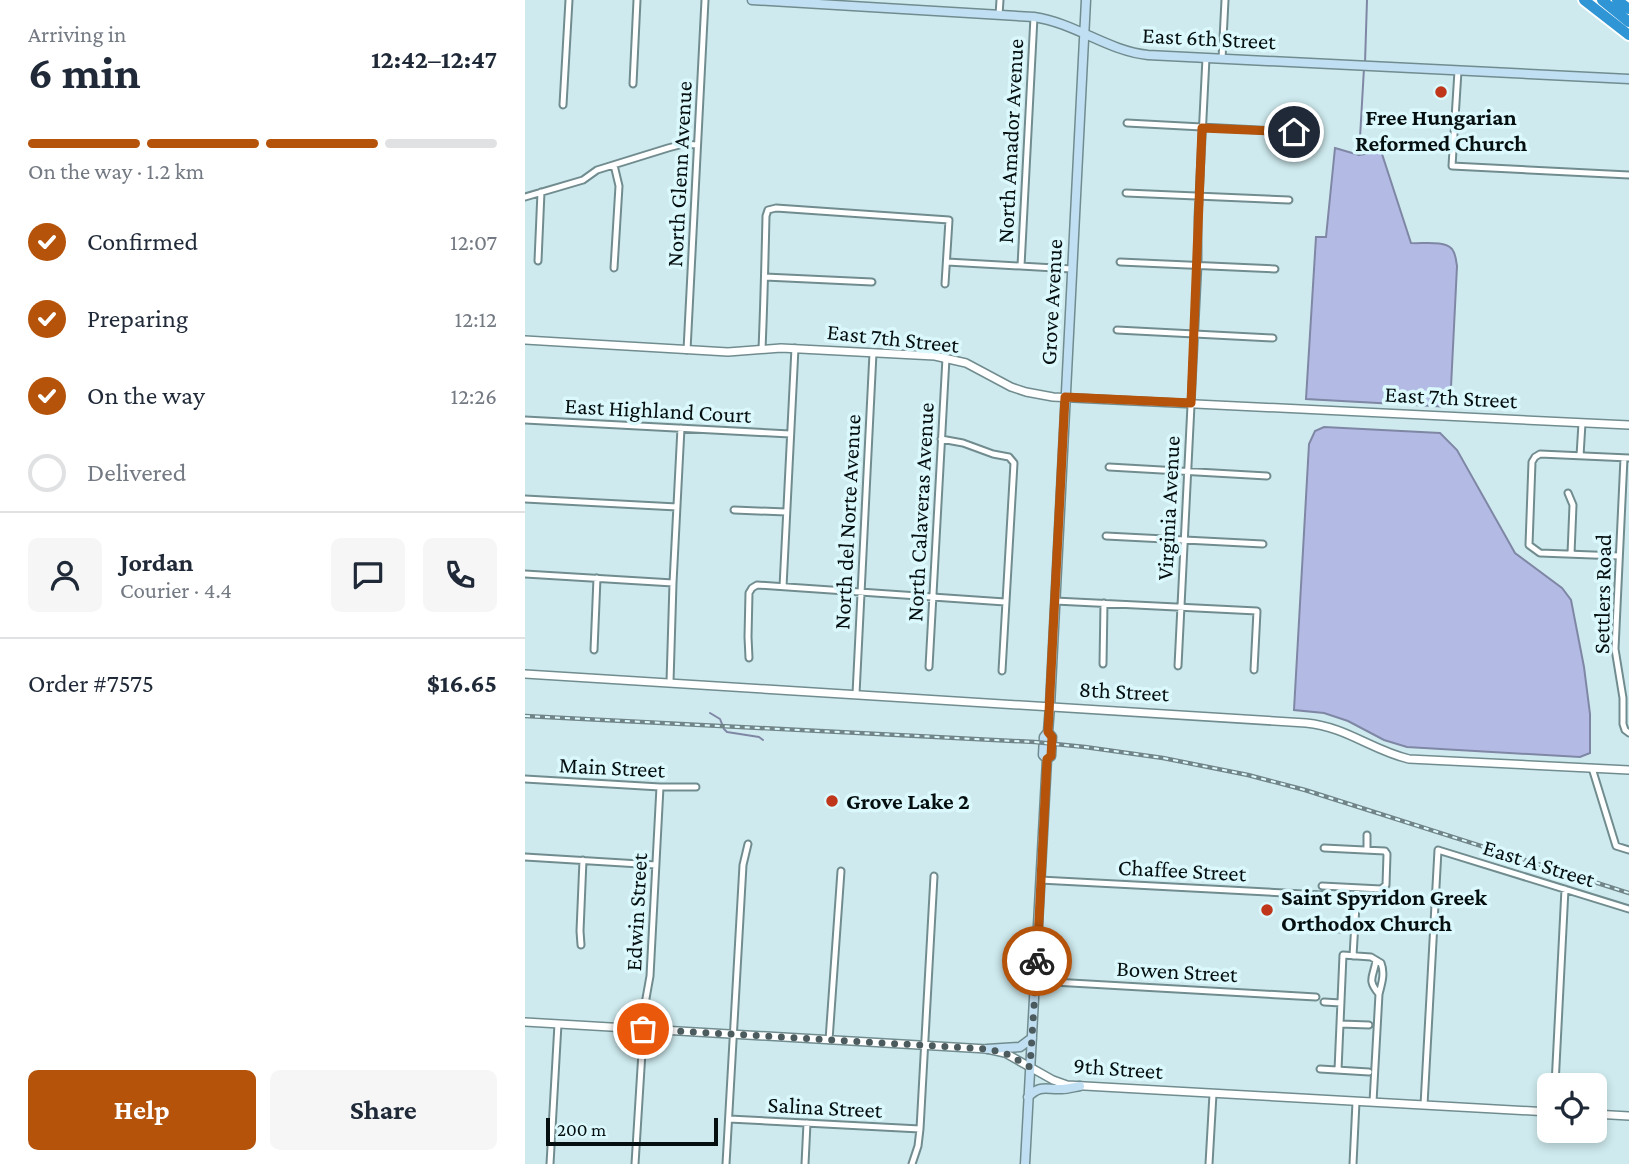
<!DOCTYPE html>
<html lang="en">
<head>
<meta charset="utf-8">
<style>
  :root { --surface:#fff; --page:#f6f6f7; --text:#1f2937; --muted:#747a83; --line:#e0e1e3; --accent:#b45309 }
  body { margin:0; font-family:"Crimson Pro",serif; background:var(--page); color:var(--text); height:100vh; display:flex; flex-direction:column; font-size:26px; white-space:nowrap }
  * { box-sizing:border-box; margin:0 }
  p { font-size:23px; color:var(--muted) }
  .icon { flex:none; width:38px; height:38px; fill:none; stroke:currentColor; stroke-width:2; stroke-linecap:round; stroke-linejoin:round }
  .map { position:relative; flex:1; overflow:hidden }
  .drawer { display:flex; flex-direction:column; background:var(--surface); width:525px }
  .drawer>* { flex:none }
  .buttons { position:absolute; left:1012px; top:1073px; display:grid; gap:14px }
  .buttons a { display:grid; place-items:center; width:70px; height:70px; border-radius:10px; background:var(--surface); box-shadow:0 4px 10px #0003; font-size:35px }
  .scale { position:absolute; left:21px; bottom:18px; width:172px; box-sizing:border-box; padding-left:7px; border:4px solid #060f10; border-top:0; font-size:19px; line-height:24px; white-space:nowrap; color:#060f10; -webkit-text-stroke:5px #dbf8fc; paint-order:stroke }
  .pin { position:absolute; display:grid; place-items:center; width:60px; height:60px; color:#fff; margin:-30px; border:4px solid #fff; border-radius:50%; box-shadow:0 2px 7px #0007 }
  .courier { position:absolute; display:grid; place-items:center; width:70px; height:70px; margin:-35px; border:5px solid #b45309; border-radius:50%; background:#fff; color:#222; box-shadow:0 2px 9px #0007 }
  .summary em { font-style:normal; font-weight:700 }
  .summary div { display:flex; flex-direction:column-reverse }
  .summary { display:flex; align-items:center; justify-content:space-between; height:119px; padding:0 28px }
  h1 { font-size:46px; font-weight:700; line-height:52px }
  .bar { display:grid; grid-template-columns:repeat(4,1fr); gap:10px 7px; align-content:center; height:84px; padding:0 28px }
  .bar i { height:9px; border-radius:5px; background:var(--line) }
  .bar .current { background:var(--accent) }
  .bar p { grid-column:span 4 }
  .line { display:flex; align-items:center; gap:18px; padding:0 28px; border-top:2px solid var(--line) }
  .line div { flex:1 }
  .round { display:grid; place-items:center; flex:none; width:74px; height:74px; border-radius:10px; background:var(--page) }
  ol { padding:0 28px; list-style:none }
  li { display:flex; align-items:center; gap:21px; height:77px }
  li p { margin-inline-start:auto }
  li .icon { padding:7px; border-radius:50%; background:var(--accent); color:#fff; stroke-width:4 }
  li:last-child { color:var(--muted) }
  li i { width:38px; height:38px; border:4px solid var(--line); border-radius:50% }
  .primary-button { display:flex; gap:14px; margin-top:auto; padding:14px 28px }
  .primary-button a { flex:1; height:80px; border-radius:10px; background:var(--accent); color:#fff; font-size:28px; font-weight:700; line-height:80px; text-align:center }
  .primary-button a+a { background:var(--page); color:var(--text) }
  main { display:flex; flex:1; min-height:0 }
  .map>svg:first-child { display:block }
</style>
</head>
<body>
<main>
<section class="drawer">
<div class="summary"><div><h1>6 min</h1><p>Arriving in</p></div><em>12:42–12:47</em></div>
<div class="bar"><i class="current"></i><i class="current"></i><i class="current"></i><i></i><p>On the way · 1.2 km</p></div>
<ol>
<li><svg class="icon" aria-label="check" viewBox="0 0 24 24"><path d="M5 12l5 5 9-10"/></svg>Confirmed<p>12:07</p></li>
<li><svg class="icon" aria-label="check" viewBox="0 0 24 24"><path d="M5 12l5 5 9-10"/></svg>Preparing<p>12:12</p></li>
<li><svg class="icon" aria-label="check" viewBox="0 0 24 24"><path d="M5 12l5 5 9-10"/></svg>On the way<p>12:26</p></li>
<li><i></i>Delivered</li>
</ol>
<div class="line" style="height:126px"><a class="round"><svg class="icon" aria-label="person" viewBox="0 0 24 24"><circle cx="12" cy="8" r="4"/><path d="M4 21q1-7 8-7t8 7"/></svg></a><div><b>Jordan</b><p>Courier · 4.4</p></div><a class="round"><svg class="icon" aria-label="chat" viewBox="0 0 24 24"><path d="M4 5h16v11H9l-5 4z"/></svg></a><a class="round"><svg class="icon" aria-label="phone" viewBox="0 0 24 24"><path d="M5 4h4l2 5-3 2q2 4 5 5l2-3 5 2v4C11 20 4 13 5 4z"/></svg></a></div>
<div class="line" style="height:91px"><div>Order #7575</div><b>$16.65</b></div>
<div class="primary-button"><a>Help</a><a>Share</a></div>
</section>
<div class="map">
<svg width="1104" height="1164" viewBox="0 0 1104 1164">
  <rect width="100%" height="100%" fill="#ceeaee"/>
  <path fill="#b3bbe5" stroke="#7f87a5" stroke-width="2" d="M810 148 834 155 856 151 886 243C897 244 919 240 927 249 931 254 931 261 932 266L925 407 781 399 791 237H801Z
    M799 427 915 433 932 450 990 553 1037 588 1046 600 1059 667 1065 714V753L1055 757 882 747 859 740 823 721 799 713 769 710 784 444 790 431Z"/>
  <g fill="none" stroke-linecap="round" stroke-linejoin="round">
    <path stroke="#7f87a5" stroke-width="2" d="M840 63 842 0
      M834 155 839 68
      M185 713 195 719 199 729 202 732 234 737 238 740"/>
    <defs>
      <path id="minor" d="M474 15 475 0
        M697 59 700 0
        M933 71 927 166 1104 175
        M108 84 112 0
        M38 105 44 0
        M602 123 769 132
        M89 165 94 186 89 268
        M601 193 764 200
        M0 197 58 180 72 170 143 148 158 144 172 145
        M13 261 16 192
        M422 262 547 269
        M595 262 750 269
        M496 266 509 17
        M240 277 347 282
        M592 330 748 338
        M237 349C239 304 240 260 241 216L243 210 251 208 424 220 420 284
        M162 350 180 0
        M0 420 265 434
        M416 439 438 443 468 454 484 457 489 463 477 671
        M1055 456 1057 423
        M1099 458 1090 649 1098 698V724L1100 730 1104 733
        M584 467 742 476
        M1043 493 1048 505 1046 554
        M0 499 152 507
        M209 510 261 512
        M581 536 738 544
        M1094 556 1015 553 1004 545 1007 462 1010 457 1015 454 1104 458
        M0 574 148 583
        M258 587 270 348
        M530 601 732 611 729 670
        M69 650 72 578
        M224 658 223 637 224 593 227 588 232 585 480 602
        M578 664 579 603
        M653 666 673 265V217L681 58
        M404 667 421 358
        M145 682 148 583 156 428
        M331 694 348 353
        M1067 768 1091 846 1104 850
        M0 779 135 787H171
        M842 850V835
        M0 857 131 865
        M515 880 797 895
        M797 886 856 889 861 885 862 854 860 851 799 848
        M803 928 830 930
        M56 945 55 931 58 860
        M828 956 832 888
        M851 960C849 977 841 979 854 994
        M511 981 791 997
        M799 1002 816 1003
        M815 1024 844 1025
        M304 1040 316 871
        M795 1069 844 1072
        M813 1070 818 955 846 957 856 963C860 973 857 983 854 994L848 1102
        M1030 1085 1040 889
        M899 1105 913 850 1104 909
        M204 1119 395 1129
        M25 1164 33 1024
        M110 1164 120 1004 125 976 135 787
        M201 1164 218 865 223 844
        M280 1164 282 1123
        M387 1164 393 1146 395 1129 409 876
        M684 1164 688 1094
        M828 1164 831 1102"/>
      <path id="tertiary" d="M0 340 203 352 256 348 410 356 441 363 486 387 501 392 528 397 1104 425
        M0 674 781 723C822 727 846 750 884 759L1104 770
        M0 1022 462 1049 480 1053 528 1080 542 1085 1024 1112
        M1069 1114 1104 1116"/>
      <path id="secondary" d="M227 0 509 17C550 23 583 51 623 55L1104 79
        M522 759 526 756 527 737 523 732
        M462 1049 495 1047 507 1038
        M503 1097C516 1084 521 1090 537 1089 543 1089 549 1087 555 1086
        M500 1164 522 759 518 755 519 737 523 732 525 706 561 0"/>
      <path id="motorway" d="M1059 0 1104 35
        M1077 0 1104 22
        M1092 0 1104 9"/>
    </defs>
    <use href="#minor" stroke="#718c8f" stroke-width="9"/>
    <use href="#tertiary" stroke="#718c8f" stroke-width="10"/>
    <use href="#secondary" stroke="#718c8f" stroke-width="11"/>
    <use href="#motorway" stroke="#fff" stroke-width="14"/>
    <use href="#minor" stroke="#fff" stroke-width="5"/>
    <use href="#tertiary" stroke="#fff" stroke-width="7"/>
    <use href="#secondary" stroke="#c1dff2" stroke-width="8"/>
    <use href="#motorway" stroke="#2f95d5" stroke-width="10"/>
    <defs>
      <path id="rail" d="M0 716 510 742 560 747 638 758 723 775 780 790 1104 893"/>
    </defs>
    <use href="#rail" stroke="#718487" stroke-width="4.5"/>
    <use href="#rail" stroke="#dbf8fc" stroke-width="2" stroke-dasharray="5" stroke-linecap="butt"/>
  </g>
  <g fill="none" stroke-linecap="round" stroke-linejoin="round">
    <path stroke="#4c5c5e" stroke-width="7" stroke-dasharray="0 12.6" d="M118 1029 462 1049 480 1053 505 1067 512 961"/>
    <path stroke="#b45309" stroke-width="9" d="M512 961 522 759 526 756 527 737 523 732 540 397 666 403 677 128 769 132"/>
  </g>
  <g fill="#c0361a" stroke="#dbf8fc" stroke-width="2.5">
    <circle cx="916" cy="92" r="7"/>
    <circle cx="307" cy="801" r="7"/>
    <circle cx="742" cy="910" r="7"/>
  </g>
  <g text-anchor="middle" stroke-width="7" stroke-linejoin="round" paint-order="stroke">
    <g font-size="23" fill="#060f10" stroke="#dbf8fc">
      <text transform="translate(684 38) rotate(3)" y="8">East 6th Street</text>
      <text transform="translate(485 141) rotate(-87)" y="8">North Amador Avenue</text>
      <text transform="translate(154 174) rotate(-87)" y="8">North Glenn Avenue</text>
      <text transform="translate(526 302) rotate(-87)" y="8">Grove Avenue</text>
      <text transform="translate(368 338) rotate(6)" y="8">East 7th Street</text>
      <text transform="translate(926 397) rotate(3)" y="8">East 7th Street</text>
      <text transform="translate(133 410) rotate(3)" y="8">East Highland Court</text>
      <text transform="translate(643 508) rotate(-87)" y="8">Virginia Avenue</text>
      <text transform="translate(395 512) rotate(-87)" y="8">North Calaveras Avenue</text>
      <text transform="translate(322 522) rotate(-87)" y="8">North del Norte Avenue</text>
      <text transform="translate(1077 594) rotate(-89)" y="8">Settlers Road</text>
      <text transform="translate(599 691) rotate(3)" y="8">8th Street</text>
      <text transform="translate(87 767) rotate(3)" y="8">Main Street</text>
      <text transform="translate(1014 863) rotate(17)" y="8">East A Street</text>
      <text transform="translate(657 870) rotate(3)" y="8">Chaffee Street</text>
      <text transform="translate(111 912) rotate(-87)" y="8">Edwin Street</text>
      <text transform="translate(652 971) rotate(3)" y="8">Bowen Street</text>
      <text transform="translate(593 1068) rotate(4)" y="8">9th Street</text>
      <text transform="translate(300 1107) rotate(3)" y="8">Salina Street</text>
    </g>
    <g font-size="23" font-weight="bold" fill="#060f10" stroke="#dbf8fc" text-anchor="start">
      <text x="916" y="125" text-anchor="middle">Free Hungarian<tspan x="916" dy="26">Reformed Church</tspan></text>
      <text x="321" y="809">Grove Lake 2</text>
      <text x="756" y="905">Saint Spyridon Greek<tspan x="756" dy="26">Orthodox Church</tspan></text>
    </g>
  </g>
</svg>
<div class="buttons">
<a><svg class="icon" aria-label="locate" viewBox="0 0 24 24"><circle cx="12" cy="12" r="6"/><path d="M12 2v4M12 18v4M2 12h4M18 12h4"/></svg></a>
</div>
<div class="scale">200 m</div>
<div class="pin" style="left:118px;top:1029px;background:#ea580c"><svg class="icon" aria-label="bag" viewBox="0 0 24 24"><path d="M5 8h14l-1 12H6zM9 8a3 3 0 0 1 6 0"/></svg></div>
<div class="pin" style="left:769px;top:132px;background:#1f2937"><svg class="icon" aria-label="home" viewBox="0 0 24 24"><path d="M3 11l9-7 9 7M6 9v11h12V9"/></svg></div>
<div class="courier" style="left:512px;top:961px"><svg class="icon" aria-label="bike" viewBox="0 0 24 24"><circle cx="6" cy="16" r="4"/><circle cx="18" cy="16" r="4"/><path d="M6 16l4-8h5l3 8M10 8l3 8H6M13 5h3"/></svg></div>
</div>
</main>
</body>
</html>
